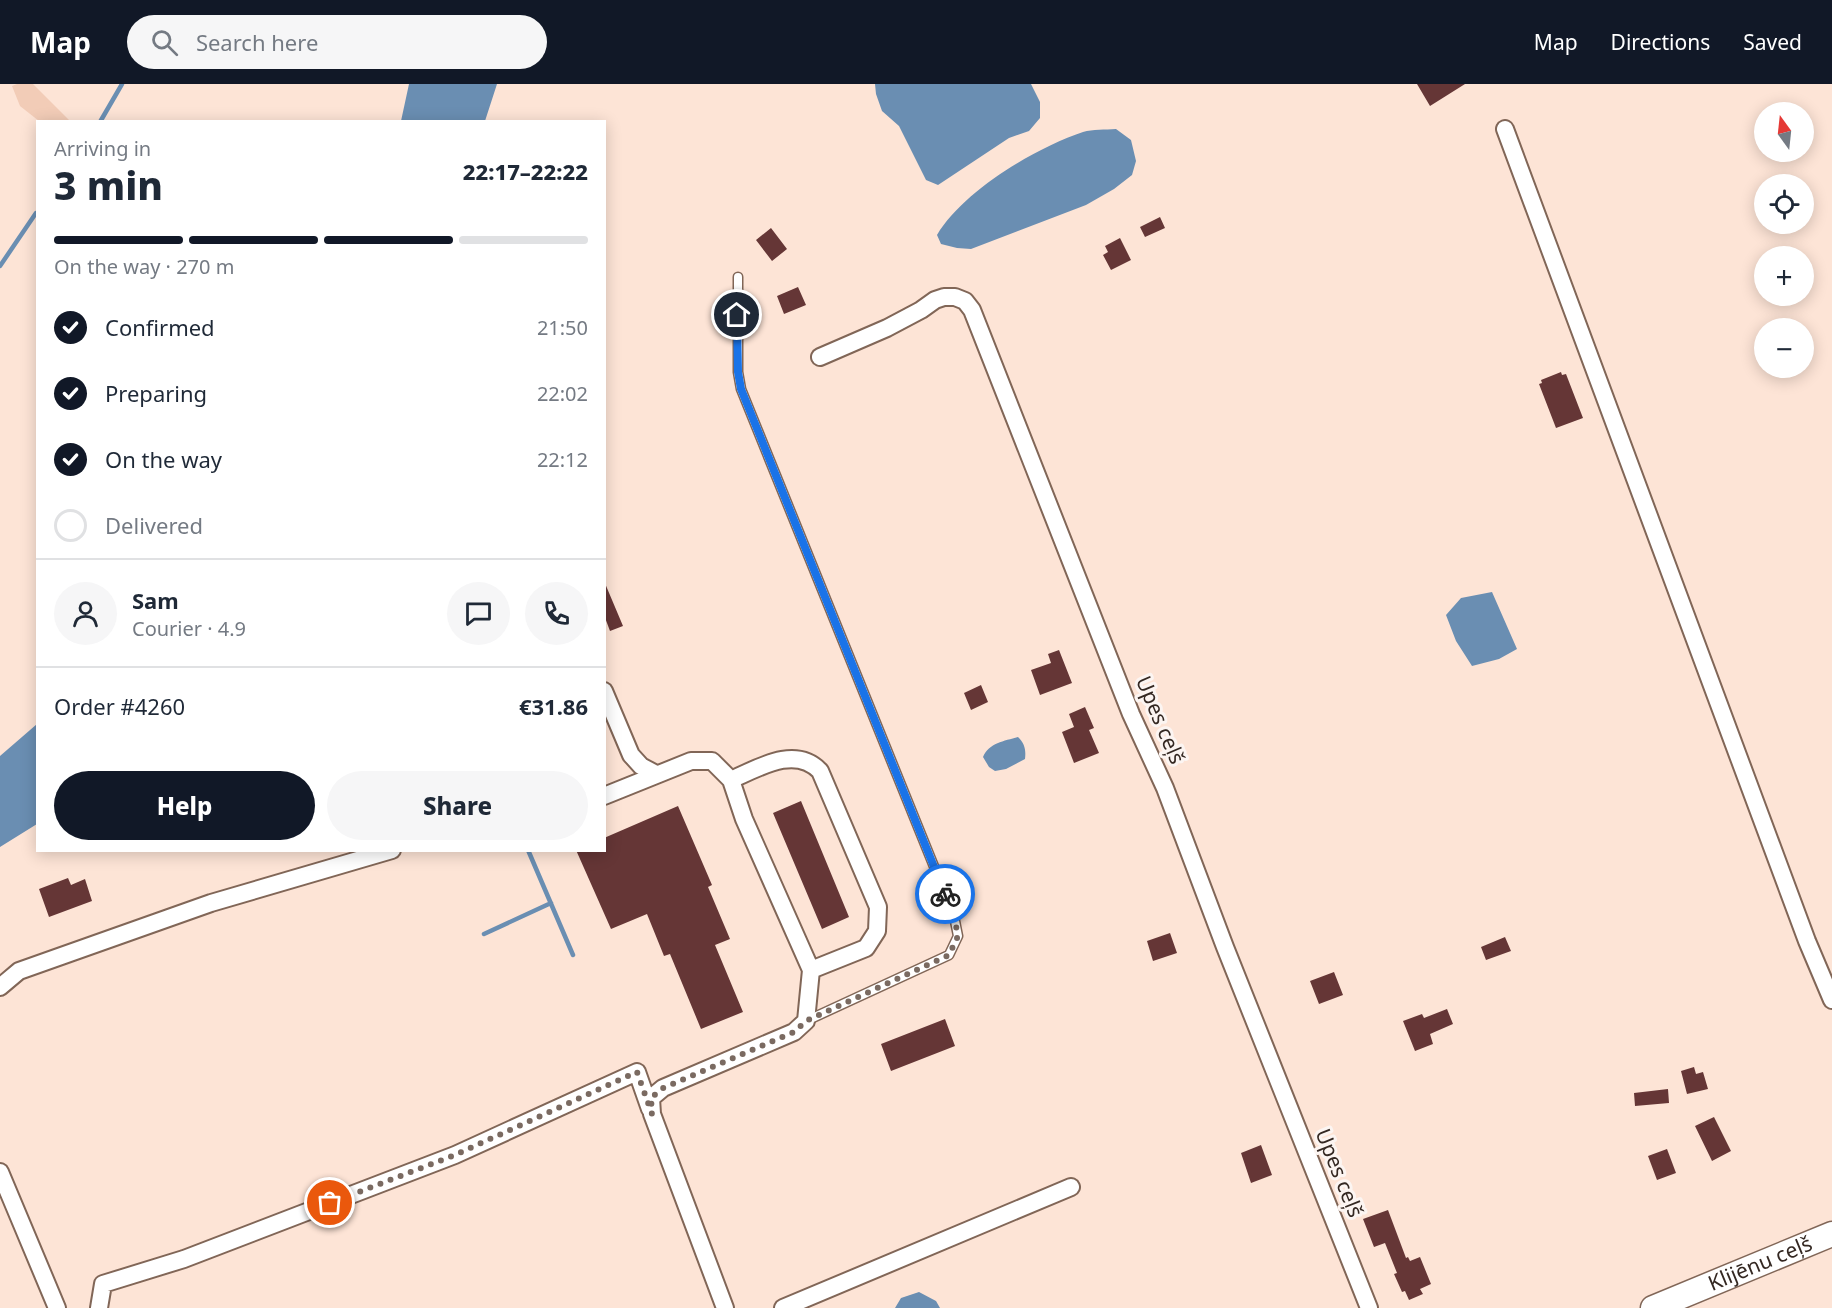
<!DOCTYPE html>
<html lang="en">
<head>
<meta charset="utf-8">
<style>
  :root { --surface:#fff; --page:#f6f6f7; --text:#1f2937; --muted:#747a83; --line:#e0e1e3; --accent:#111827 }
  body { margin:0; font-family:"Noto Sans",sans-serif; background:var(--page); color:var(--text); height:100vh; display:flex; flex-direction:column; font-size:22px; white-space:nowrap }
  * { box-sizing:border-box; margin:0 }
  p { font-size:20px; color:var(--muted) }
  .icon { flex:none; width:33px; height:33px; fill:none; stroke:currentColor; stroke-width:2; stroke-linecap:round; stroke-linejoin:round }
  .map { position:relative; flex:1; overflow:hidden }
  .drawer { position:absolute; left:36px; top:36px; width:570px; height:732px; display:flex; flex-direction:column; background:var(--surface); border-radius:0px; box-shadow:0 3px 15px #0003 }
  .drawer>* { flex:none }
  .needle { width:39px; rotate:345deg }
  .fabs { position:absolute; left:1754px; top:18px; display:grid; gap:12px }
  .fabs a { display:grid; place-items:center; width:60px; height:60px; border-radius:50%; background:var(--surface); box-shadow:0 3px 15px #0003; font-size:30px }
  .pin { position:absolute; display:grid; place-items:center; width:51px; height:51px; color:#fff; margin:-26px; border:3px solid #fff; border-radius:50%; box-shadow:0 2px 6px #0007 }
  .courier { position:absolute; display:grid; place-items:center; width:60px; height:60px; margin:-30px; border:4px solid #1a73e8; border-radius:50%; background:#fff; color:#222; box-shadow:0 2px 8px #0007 }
  .overview em { font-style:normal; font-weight:800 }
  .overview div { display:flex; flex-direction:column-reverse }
  .overview { display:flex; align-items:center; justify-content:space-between; height:102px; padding:0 18px }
  h1 { font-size:39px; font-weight:800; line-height:45px }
  .bar { display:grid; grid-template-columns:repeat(4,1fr); gap:9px 6px; align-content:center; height:72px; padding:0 18px }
  .bar i { height:8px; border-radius:4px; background:var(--line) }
  .bar .current { background:var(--accent) }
  .bar p { grid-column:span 4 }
  .line { display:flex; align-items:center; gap:15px; padding:0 18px; border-top:2px solid var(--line) }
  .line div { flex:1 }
  .round { display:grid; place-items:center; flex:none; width:63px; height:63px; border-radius:32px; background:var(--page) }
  ol { padding:0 18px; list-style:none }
  li { display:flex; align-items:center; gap:18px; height:66px }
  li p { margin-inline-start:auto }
  li .icon { padding:6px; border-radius:50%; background:var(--accent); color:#fff; stroke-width:4 }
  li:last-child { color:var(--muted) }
  li i { width:33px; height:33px; border:3px solid var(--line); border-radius:50% }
  .button { display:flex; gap:12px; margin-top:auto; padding:12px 18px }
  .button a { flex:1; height:69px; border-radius:36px; background:var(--accent); color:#fff; font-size:24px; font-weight:800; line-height:69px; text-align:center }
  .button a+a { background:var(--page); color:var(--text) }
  header { display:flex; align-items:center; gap:36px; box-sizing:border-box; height:84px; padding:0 30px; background:var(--accent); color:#fff }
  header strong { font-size:28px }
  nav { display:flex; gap:33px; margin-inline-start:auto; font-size:21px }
  .search { width:420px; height:54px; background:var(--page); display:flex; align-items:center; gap:15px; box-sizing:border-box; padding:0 21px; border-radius:33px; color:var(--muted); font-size:22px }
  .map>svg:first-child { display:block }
</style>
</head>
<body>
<header>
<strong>Map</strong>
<div class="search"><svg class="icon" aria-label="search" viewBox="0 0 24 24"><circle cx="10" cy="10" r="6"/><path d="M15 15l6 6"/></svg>Search here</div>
<nav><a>Map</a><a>Directions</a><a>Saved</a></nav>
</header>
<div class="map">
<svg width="1832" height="1224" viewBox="0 0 1832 1224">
  <rect width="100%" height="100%" fill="#fde4d6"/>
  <path fill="#f2ccb7" d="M17 0H33L70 37H39L20 22 12 2Z"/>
  <path fill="#6a8eb2" d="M409 0H497L485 37H401Z
    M875 0H1031L1040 18V34L1029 47 1009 54 938 101 926 96 899 42 882 27 876 10Z
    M1116 45 1131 56 1136 77 1132 91 1114 105 1086 121 971 165 957 164 941 160 937 151C963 107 1035 64 1083 48 1093 45 1105 46 1116 45Z
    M1492 508 1517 565 1499 575 1472 582 1456 557 1446 531 1461 514Z
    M37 640V740L0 763V672Z
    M1018 653C1025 660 1026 666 1025 675L1006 685 995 687 989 683 983 673C989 659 1004 657 1018 653Z
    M919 1208 936 1217 940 1224H895L901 1214Z"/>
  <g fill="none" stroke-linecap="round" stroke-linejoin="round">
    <path stroke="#6a8eb2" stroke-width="4.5" d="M100 38 122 0
      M0 182 36 129
      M528 766 573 871
      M484 850 551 819"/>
  </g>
  <path fill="#653636" d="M1417 0H1465L1430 22Z
    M1160 133 1165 144 1145 153 1140 143Z
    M771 144 787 165 772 177 756 156Z
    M1120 154 1131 176 1111 186 1103 171 1108 168 1105 162Z
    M798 203 806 221 784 230 777 212Z
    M1561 288 1562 291 1566 290 1583 334 1556 344 1539 300 1542 299 1541 296Z
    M604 497 623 542 610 547 604 531Z
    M1059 566 1072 599 1040 611 1031 586 1051 579 1048 570Z
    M981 601 988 618 971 626 964 609Z
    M1085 623 1094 644 1089 646 1099 669 1074 679 1062 648 1074 643 1069 630Z
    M801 717 849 833 822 845 773 729Z
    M678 722 712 801 708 803 730 855 715 861 743 928 701 945 670 870 664 872 647 830 611 845 576 766H604V754Z
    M68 794 71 801 85 795 92 817 49 833 39 805Z
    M1170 849 1177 869 1153 877 1147 857Z
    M1505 853 1511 867 1486 876 1481 863Z
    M1334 888 1343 911 1319 920 1310 897Z
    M1447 925 1453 940 1430 950 1433 960 1415 967 1403 937 1422 930 1424 934Z
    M945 935 955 962 891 987 881 960Z
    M1694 983 1696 990 1703 988 1708 1005 1687 1010 1681 987Z
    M1668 1005 1669 1019 1635 1022 1634 1009Z
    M1714 1033 1731 1067 1712 1077 1695 1042Z
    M1261 1061 1272 1091 1251 1099 1241 1069Z
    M1667 1065 1676 1089 1657 1096 1648 1072Z
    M1388 1126 1406 1174 1408 1173 1410 1177 1420 1173 1431 1200 1420 1205 1423 1210 1409 1216 1405 1207 1402 1208 1394 1190 1397 1189 1385 1159 1374 1163 1363 1135Z"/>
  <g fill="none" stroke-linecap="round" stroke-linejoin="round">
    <defs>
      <path id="lane" d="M738 193V288L741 305 954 832 958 852 949 871 806 937"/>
      <path id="street" d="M1505 45 1807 857 1832 916
        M820 273 887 244 921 226 935 216 944 213H955L965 217 972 226 1131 630 1165 704 1225 863 1369 1224
        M604 607 631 671 641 682 656 690
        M731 696C758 684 795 661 820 687L878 823 877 847 866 864 811 886
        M604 712 691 677H712L731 696 744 735 811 886 806 937 794 948 663 1004 651 1014 652 1030 725 1224
        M0 903 19 887 211 819 392 766
        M0 1088 57 1224
        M99 1224 103 1200 184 1175 455 1071 637 988 650 1025
        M783 1224 1071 1103"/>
      <g id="secondary">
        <path id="s1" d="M1653 1224 1832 1150"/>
      </g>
    </defs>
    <use href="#lane" stroke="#816657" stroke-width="11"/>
    <use href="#street" stroke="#816657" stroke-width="20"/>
    <use href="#secondary" stroke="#816657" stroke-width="27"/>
    <use href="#lane" stroke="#fff" stroke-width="8"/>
    <use href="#street" stroke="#fff" stroke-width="16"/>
    <use href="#secondary" stroke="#fff" stroke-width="24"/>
  </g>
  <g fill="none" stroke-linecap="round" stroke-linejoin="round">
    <path stroke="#7a6a61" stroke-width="6" stroke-dasharray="0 10.8" d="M330 1119 455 1071 637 988 652 1030 651 1014 663 1004 794 948 806 937 949 871 958 852 954 832 945 810"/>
    <path stroke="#1a73e8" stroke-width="8" d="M737 231 738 288 741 305 945 810"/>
  </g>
  <g text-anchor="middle" stroke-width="6" stroke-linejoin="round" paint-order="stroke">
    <g font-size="21" fill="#342822" stroke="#fcf5f2">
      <text transform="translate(1160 636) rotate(67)" y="7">Upes ceļš</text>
      <text transform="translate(1339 1089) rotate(68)" y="7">Upes ceļš</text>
      <text dy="7" stroke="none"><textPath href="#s1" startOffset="116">Klijēnu ceļš</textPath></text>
    </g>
  </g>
</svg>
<div class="fabs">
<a><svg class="needle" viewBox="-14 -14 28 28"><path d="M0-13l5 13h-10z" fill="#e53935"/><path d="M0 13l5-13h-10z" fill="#747a83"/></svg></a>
<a><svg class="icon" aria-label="locate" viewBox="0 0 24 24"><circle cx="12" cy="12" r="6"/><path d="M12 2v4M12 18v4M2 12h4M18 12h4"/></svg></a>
<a>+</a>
<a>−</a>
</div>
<div class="pin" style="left:330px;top:1119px;background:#ea580c"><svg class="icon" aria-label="bag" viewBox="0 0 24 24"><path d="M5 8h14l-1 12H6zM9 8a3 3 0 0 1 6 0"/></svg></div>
<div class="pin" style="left:737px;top:231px;background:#1f2937"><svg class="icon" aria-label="home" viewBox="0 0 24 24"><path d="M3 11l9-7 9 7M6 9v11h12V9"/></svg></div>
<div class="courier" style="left:945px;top:810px"><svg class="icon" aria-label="bike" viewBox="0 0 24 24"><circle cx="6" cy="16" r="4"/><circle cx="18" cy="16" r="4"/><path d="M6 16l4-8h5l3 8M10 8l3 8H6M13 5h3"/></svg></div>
<section class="drawer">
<div class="overview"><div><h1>3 min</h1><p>Arriving in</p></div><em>22:17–22:22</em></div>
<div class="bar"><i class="current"></i><i class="current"></i><i class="current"></i><i></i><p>On the way · 270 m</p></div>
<ol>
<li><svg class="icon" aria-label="check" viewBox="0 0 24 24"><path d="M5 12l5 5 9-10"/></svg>Confirmed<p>21:50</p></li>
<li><svg class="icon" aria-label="check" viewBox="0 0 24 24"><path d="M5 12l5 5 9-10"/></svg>Preparing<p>22:02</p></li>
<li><svg class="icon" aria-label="check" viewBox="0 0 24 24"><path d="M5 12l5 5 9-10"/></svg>On the way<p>22:12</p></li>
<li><i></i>Delivered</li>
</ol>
<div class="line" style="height:108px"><a class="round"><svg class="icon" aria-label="person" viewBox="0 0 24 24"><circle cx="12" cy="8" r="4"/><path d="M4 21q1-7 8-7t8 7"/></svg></a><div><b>Sam</b><p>Courier · 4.9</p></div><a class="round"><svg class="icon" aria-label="chat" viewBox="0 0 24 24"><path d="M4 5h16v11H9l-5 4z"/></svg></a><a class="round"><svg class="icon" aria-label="phone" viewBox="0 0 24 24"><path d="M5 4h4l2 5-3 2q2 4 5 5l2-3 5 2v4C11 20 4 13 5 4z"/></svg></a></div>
<div class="line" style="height:78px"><div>Order #4260</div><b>€31.86</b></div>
<div class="button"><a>Help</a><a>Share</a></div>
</section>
</div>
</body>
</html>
